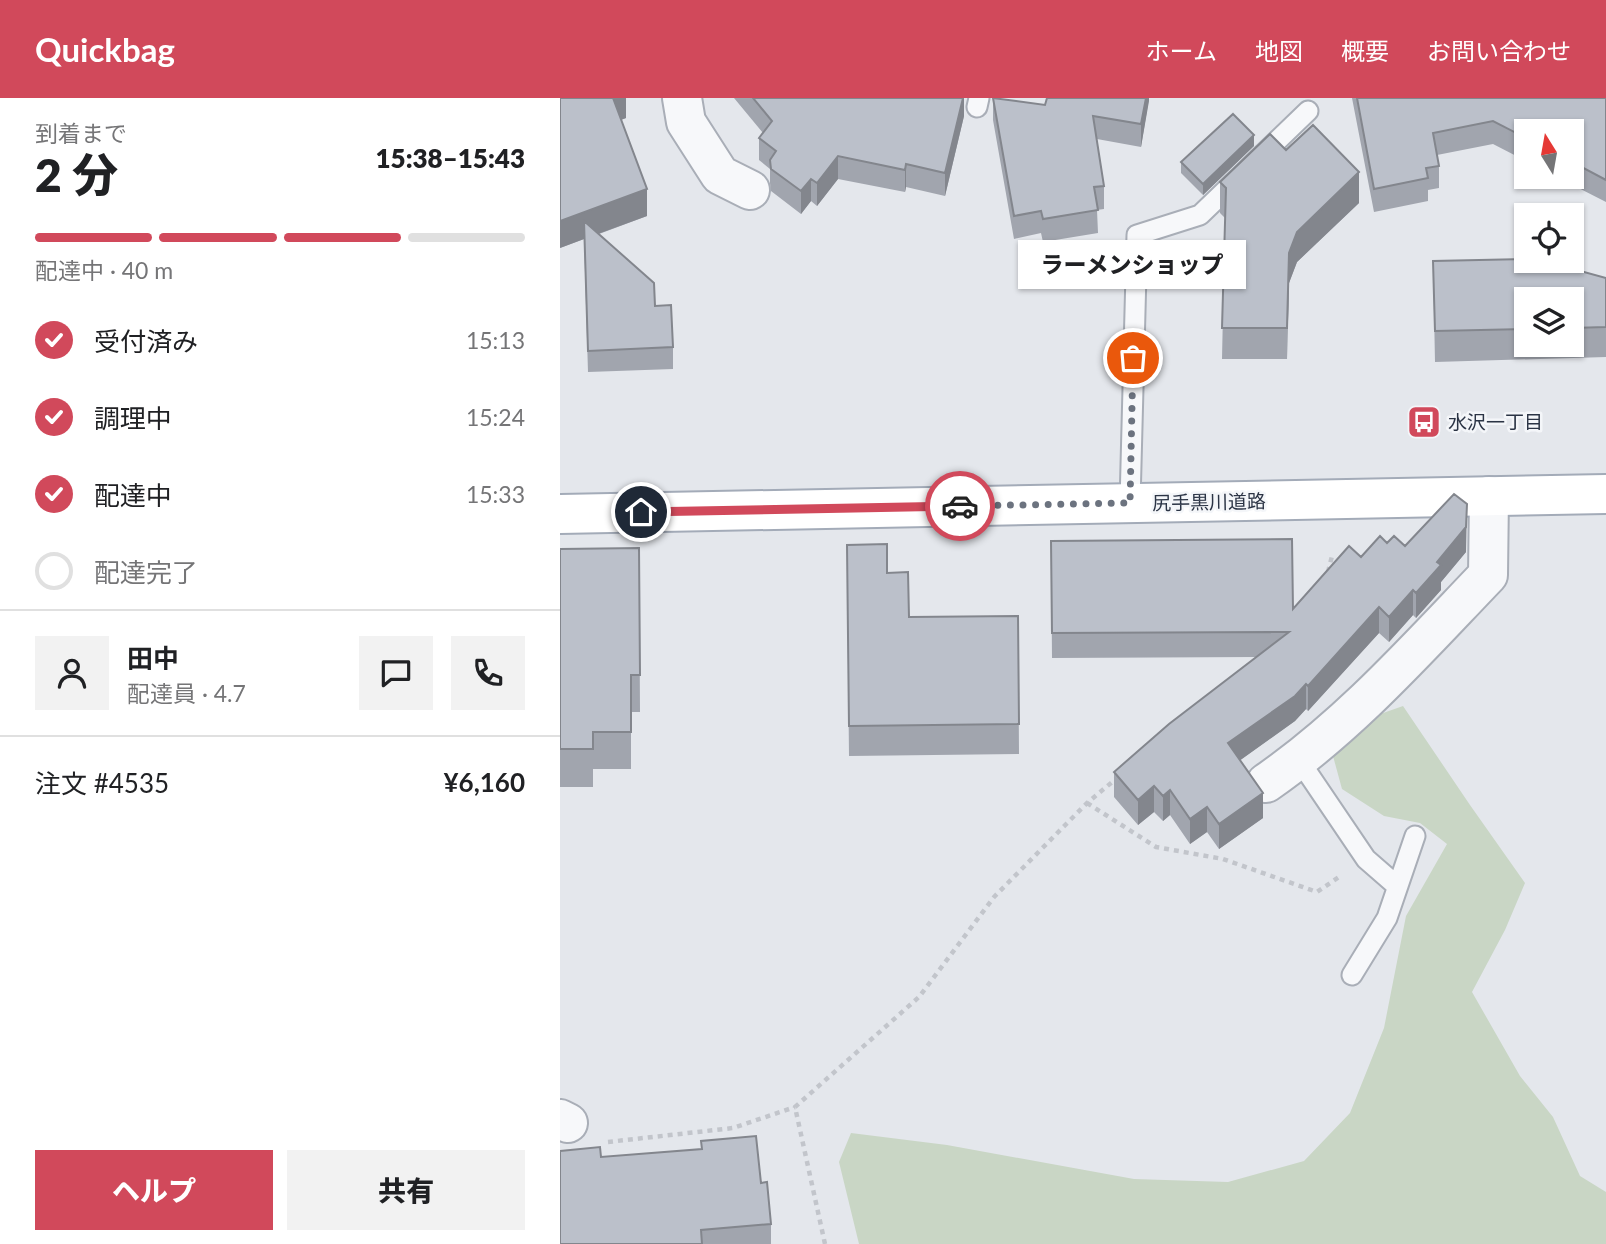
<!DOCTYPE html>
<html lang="ja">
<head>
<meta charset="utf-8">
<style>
  :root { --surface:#fff; --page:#f2f2f2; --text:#202124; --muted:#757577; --line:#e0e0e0; --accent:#d1495b }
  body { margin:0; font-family:Lato,"Noto Sans JP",sans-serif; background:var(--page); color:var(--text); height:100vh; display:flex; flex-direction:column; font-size:26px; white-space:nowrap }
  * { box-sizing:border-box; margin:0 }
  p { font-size:23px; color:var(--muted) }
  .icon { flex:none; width:38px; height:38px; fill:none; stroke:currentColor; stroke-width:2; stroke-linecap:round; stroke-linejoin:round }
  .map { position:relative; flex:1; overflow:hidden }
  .details { display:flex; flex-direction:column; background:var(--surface); width:560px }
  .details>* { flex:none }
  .needle { width:46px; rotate:349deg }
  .controls { position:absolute; left:954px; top:21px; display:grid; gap:14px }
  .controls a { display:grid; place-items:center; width:70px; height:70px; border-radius:0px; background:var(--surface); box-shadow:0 2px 5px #0004; font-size:35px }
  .pin { position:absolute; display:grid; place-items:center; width:60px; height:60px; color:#fff; margin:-30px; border:4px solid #fff; border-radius:50%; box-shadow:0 2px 7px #0007 }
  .courier { position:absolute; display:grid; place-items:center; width:70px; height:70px; margin:-35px; border:5px solid #d1495b; border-radius:50%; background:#fff; color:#222; box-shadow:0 2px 9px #0007 }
  .bubble { position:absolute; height:49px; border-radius:0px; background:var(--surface); box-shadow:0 2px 5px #0004; font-size:23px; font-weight:800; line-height:49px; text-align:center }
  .summary em { font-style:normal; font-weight:800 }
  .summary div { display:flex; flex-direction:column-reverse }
  .summary { display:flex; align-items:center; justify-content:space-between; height:119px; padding:0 35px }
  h1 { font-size:46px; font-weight:800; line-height:52px }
  .bar { display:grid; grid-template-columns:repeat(4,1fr); gap:10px 7px; align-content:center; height:84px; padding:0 35px }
  .bar i { height:9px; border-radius:5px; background:var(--line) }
  .bar .current { background:var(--accent) }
  .bar p { grid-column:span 4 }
  .line { display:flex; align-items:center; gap:18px; padding:0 35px; border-top:2px solid var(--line) }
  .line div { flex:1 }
  .round { display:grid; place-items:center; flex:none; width:74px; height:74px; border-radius:0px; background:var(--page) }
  ol { padding:0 35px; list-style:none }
  li { display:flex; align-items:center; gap:21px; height:77px }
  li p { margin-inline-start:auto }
  li .icon { padding:7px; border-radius:50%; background:var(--accent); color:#fff; stroke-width:4 }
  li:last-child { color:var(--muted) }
  li i { width:38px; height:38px; border:4px solid var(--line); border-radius:50% }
  .cta { display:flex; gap:14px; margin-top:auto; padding:14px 35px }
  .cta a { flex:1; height:80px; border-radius:0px; background:var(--accent); color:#fff; font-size:28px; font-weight:800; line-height:80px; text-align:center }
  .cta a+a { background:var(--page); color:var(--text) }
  header { display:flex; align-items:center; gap:42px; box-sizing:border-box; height:98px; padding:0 35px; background:var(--accent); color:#fff }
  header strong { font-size:33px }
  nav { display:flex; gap:38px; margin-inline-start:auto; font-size:24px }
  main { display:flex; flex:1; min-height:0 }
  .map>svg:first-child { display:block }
</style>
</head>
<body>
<header>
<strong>Quickbag</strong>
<nav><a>ホーム</a><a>地図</a><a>概要</a><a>お問い合わせ</a></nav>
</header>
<main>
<section class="details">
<div class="summary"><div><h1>2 分</h1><p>到着まで</p></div><em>15:38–15:43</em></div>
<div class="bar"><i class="current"></i><i class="current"></i><i class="current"></i><i></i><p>配達中 · 40 m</p></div>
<ol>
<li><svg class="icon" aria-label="check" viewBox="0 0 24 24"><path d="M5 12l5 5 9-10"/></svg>受付済み<p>15:13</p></li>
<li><svg class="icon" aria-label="check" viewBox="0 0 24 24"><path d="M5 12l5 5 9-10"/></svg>調理中<p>15:24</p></li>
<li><svg class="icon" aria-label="check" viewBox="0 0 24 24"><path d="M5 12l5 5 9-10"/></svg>配達中<p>15:33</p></li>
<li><i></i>配達完了</li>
</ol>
<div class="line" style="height:126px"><a class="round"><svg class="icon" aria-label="person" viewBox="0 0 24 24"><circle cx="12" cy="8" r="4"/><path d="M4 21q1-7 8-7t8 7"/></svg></a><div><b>田中</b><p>配達員 · 4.7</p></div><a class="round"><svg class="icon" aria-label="chat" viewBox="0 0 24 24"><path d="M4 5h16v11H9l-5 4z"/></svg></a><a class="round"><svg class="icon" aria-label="phone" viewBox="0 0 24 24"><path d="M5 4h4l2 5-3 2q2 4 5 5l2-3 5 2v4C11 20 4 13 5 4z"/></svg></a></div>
<div class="line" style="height:91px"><div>注文 #4535</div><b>¥6,160</b></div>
<div class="cta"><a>ヘルプ</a><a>共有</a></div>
</section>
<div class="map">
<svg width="1046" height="1146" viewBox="0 0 1046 1146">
  <rect width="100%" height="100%" fill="#e4e7ec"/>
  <path fill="#c9d6c5" d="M843 608 910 707 965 785 945 832 912 894 960 978 993 1019 1020 1078 1046 1094V1146H299L279 1064 291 1035 387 1047 574 1081 668 1084 744 1063 790 1015 824 930 846 818 887 746 860 725 824 718 782 691 773 658 809 620Z"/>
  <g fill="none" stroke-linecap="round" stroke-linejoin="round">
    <defs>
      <path id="service" d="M417 9 419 0
        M570 405 577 137 640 117 748 13
        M739 662 806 761 837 788
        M792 877 827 820 855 738"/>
      <path id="minor" d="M122 0 126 24 160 77 190 92
        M706 685C790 627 858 550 928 477L929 398
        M0 1021 8 1025"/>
      <path id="primary" d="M0 416 1046 396"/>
    </defs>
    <use href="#service" stroke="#a9aeb7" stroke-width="23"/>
    <use href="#minor" stroke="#a9aeb7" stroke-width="42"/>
    <use href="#primary" stroke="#a3abb8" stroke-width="42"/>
    <path stroke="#c2c5cb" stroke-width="4.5" stroke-dasharray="5 5" stroke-linecap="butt" d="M768 474 772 458
      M527 705 596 749 663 761 757 794 779 779
      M48 1044 173 1030 235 1009
      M265 1146 235 1009 359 899 434 799 527 705 557 680"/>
    <use href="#service" stroke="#f7f8fa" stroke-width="19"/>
    <use href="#minor" stroke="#f7f8fa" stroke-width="38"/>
    <use href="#primary" stroke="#fff" stroke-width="38"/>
  </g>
  <path fill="#a1a5ae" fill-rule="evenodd" d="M66 0V20L61 22 87 118 39 136 95 208 113 249V271L28 274 24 141 0 150Z
    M174 0H404V18L385 98 346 89 345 94 278 81 257 108 251 103 241 116 211 93 210 85V71L199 62V40L203 35Z
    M433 0 485 7 589 0 581 49 537 41 544 88V111L537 112 538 135 483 144 481 135 454 141 433 22Z
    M792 0H1046V104L997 79H1012V33H966V63L933 46 877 57 879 68V90L868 92V103L814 114Z
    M694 48 643 97 621 75V64Z
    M726 52 799 105 737 164 729 185 727 261H662L665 120 660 115V84Z
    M873 163 1046 180V259L875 264ZM966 201H1012V247H966Z
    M491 443 733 511 801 459 827 445 845 448 906 454 881 484V492L856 520 853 517 829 544 819 535 748 613 746 611 735 623 680 662 703 720 659 751 647 734 630 746 610 717 603 723 594 714 578 727 554 699V674L696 559 492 560Z
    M79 450 80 614H71V671H33V689H0V451Z
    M327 475 349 519 458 518 459 656 289 658 287 478Z
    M141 1043 201 1085 211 1126V1146H0L41 1059 141 1051Z"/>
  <path fill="#83868d" d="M52 0H66V20L52 25Z
    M403 0H404V18L385 98V75Z
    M586 0H589V3L581 49V26Z
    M694 37V48L643 97V86Z
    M278 58V81L257 108V85Z
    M346 66V89L345 94V72Z
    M799 74V105L737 164 729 185 727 261 729 155 737 134Z
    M251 81V103L241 116V93Z
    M87 91V118L24 141V123V141L0 150V123Z
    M907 406 906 454 881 484V492L856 520V495L877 464Z
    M853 492V517L829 544V519Z
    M819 509V535L748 613V588Z
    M746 586V611L735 623 668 671V645Z
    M594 688V714L578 727V702Z
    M610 692V717L603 723V698Z
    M703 695V720L659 751V726Z
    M647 709V734L630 746V721Z"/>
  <path fill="#bbc0ca" stroke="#83868d" stroke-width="2" d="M0 0H53L87 91 0 123Z
    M193 0H403L385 75 346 66 345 72 278 58 257 85 251 81 241 93 211 71 210 62 216 53 199 40 212 23Z
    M433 0 485 7 487 0H586L581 26 533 18 544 88 534 89 538 112 483 121 481 113 454 118Z
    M797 0H1046V82L1012 64V33H966V40L933 23 873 35 879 68 866 70 868 80 814 91Z
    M673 16 694 37 643 86 621 64Z
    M753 27 799 74 737 134 729 155 727 230H662L666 90 660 84 710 36 726 52Z
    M24 123 94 185 95 208 111 207 113 249 28 253Z
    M966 161V163H984L1046 180V229L1012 230V201H966V231L875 233 873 163Z
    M894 396 907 406 906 429 877 464 881 467 856 495 853 492 829 519 819 509 748 588 746 586 735 598 668 645 703 695 659 726 647 709 630 721 610 692 603 698 594 688 578 702 554 674 609 626 729 534 492 535 491 443 732 441 733 511 789 448 801 459 820 438 827 445 834 438 845 448Z
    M327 446V475L348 474 349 519 458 518 459 626 289 628 287 447Z
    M79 450 80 577H71V634H33V651H0V451Z
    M196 1038 201 1085 207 1084 211 1126 141 1132 142 1146H0V1053L40 1049 41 1059 142 1051 141 1043Z"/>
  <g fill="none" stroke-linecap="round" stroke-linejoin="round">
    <path stroke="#6c737f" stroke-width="7" stroke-dasharray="0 12.6" d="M400 408 570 405 573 260"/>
    <path stroke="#d1495b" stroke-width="9" d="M81 414 400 408"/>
  </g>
  <defs>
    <symbol id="bus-square" viewBox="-11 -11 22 22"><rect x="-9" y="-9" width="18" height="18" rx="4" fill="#d1495b" stroke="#f4f6f9"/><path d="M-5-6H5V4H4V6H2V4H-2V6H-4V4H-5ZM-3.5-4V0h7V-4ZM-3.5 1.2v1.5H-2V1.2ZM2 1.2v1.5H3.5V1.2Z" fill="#fff"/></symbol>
  </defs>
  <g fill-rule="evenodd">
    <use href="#bus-square" x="845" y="305" width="38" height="38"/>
  </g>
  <g text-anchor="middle" stroke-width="5" stroke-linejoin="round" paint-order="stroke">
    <g font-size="19" fill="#2b3445" stroke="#f4f6f9" text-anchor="start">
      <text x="888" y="331">水沢一丁目</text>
    </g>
    <g font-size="19" fill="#2b3445" stroke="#f4f6f9">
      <text transform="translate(649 404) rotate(-1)" y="7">尻手黒川道路</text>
    </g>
  </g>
</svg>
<div class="controls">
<a><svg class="needle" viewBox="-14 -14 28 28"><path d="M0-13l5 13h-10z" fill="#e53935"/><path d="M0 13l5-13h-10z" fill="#757577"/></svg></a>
<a><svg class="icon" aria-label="locate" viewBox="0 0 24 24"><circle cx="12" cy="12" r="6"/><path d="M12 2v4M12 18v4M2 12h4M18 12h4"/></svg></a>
<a><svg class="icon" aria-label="layers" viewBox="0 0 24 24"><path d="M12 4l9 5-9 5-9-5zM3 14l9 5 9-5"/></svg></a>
</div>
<div class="pin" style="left:573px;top:260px;background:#ea580c"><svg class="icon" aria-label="bag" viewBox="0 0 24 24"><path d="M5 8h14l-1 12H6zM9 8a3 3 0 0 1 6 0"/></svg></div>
<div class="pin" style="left:81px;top:414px;background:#1f2937"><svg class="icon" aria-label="home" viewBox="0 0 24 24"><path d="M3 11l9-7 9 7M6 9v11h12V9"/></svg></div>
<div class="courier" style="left:400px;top:408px"><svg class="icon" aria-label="car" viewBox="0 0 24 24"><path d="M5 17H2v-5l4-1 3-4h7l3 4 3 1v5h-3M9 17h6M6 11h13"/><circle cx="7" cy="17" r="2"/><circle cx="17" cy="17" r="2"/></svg></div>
<div class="bubble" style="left:458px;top:142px;width:228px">ラーメンショップ</div>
</div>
</main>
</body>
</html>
